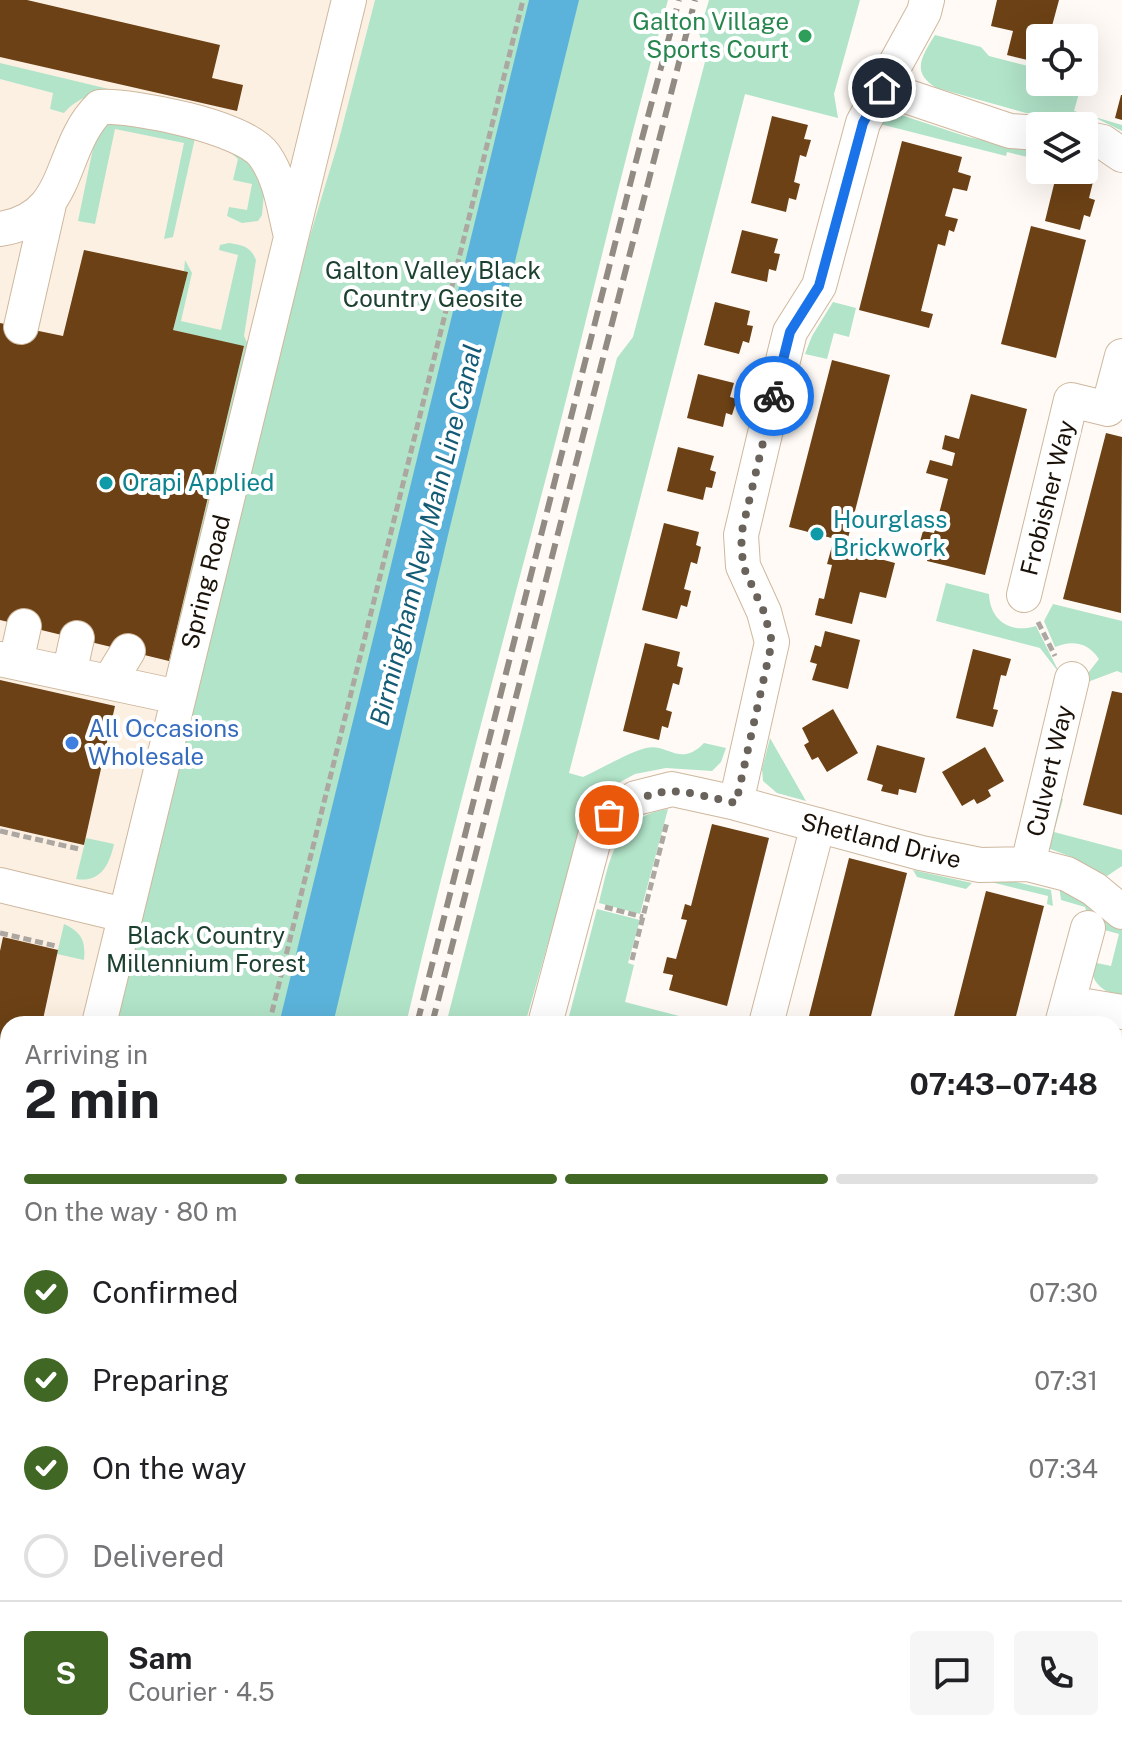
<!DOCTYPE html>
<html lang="en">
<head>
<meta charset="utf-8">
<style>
  :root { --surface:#fff; --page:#f6f6f6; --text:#202124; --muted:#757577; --line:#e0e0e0; --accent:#406824 }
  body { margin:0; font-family:"Public Sans",sans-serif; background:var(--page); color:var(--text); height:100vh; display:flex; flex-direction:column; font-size:30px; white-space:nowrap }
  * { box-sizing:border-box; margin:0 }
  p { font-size:26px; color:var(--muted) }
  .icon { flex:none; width:44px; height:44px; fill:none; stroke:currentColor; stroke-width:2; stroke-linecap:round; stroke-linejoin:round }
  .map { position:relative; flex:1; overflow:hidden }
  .details { position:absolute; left:0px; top:1016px; width:1122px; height:744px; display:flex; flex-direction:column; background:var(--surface); border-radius:24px 24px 0 0; box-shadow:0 8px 32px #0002 }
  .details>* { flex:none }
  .fabs { position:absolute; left:1026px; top:24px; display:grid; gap:16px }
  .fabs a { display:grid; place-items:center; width:72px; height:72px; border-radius:8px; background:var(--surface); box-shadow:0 8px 32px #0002; font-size:40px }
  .pin { position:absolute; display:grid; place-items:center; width:68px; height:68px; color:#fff; margin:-34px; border:4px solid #fff; border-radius:50%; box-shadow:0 2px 8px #0007 }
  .courier { position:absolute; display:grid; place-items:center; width:80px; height:80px; margin:-40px; border:6px solid #1a73e8; border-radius:50%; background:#fff; color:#222; box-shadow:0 2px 10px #0007 }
  .head em { font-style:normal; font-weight:700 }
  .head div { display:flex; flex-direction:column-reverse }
  .head { display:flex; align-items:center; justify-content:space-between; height:136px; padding:0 24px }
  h1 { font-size:52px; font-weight:700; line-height:60px }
  .bar { display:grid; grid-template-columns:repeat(4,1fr); gap:12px 8px; align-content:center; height:96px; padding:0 24px }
  .bar i { height:10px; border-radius:6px; background:var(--line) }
  .bar .selected { background:var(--accent) }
  .bar p { grid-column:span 4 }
  .line { display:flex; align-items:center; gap:20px; padding:0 24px; border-top:2px solid var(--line) }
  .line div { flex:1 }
  .round { display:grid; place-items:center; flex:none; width:84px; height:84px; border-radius:8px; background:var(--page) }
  ol { padding:0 24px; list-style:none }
  li { display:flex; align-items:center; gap:24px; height:88px }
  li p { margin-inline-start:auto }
  li .icon { padding:8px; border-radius:50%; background:var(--accent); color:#fff; stroke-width:4 }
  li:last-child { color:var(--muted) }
  li i { width:44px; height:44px; border:4px solid var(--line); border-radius:50% }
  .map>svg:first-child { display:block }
</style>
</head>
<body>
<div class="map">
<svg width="1122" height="1760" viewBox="0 0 1122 1760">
  <rect width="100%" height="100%" fill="#fffaf5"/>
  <path fill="#fcf0e3" d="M0 0H375L338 143 309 239 115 1024H8V1534L0 1582Z
    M796 1752H888L887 1760H654Z"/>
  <path fill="#b1e4c9" d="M375 0H668C626 149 592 300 553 451 503 642 451 832 406 1024H115L169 795 309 239 338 143Z
    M709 0H860L834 94 838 118 745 94 569 773 583 777C601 769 627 753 646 748 668 743 680 768 704 743L726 748 721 762 712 771 666 768 635 774 598 794 586 811 582 824 525 1024H446L617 358 633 337 706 58 699 33Z
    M935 35 981 47 989 56 1032 67 1030 72 1040 75V82H1067L1081 86 1074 111 1122 125V131L1098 119 1026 113 937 88C910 73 922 56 935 35Z
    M0 63 113 90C93 94 78 97 64 113L50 109 53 93 0 79Z
    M898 114 968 137 1040 152V160L1007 152 1006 156 880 124 885 118Z
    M102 116 224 141 254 169 264 193 262 215 258 221 242 223 227 216 229 207 247 210 252 184 233 180 238 159 220 143 195 138 173 237 164 239 184 143 115 129 95 224 78 221 97 129Z
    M229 243C243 245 251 247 256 260L244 336 249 347 176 657 169 661 244 347 173 330 188 272 184 271 185 260 192 273 181 321 221 330 238 255 219 250 220 245Z
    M833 302 856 308 849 337 834 333 827 359 805 354 812 336Z
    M946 583 989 594C990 621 1011 634 1036 626L1060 674 1040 648 936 621Z
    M1053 604 1122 621V673L1117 671 1085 683V677L1099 659C1088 642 1072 640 1055 647L1044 621Z
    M770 738 806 801 777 793 763 781 762 769Z
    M1056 797 1063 799 1054 832 1122 850V866L1107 876 1072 857 1042 846Z
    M668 809 640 914 599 903C610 859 615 817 668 809Z
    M86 838 114 844C109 866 100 883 76 879Z
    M913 870 972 883 966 889 917 877Z
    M1012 881 1051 890 1053 906 1047 904 1048 896 991 882Z
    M1059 885 1104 910 1122 929V997C1104 992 1089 983 1092 962L1111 966 1119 934 1101 929 1104 917 1087 913 1085 907 1061 900Z
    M597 909 640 920 628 963 634 965 625 1002 710 1024H567Z
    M64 924C81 932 86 940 84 960L57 954Z
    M1114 1188 1122 1193V1229L1114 1227Z
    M8 1534V1752H220L218 1760H0V1582Z
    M1122 1747V1759L1087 1760V1755L1114 1752V1749Z
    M264 1752H345L262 1759Z"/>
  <path fill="#5bb3db" d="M529 0H579L448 535 333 1024H279Z
    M100 1752H156L154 1760H98Z"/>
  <path fill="#6c4115" d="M0 0H27L220 45 212 78 243 85 237 111 0 57Z
    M997 0H1059L1052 26 1061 28 1058 38H1040V63L1007 55 1013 31 991 26Z
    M1121 95H1122V120L1115 118Z
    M772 116 808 125 804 139 811 140 806 157 800 155 794 182 800 184 796 200 789 198 786 212 751 203Z
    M902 141 962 157 958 172 971 176 967 191 953 188 945 216 958 219 954 232 949 230 945 246 938 244 921 311 933 314 929 328 859 310Z
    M1057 172 1093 182 1089 198 1095 200 1090 217 1084 215 1080 230 1045 221Z
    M1031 226 1086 240 1056 358 1001 344Z
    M742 230 778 239 774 253 780 254 776 271 769 269 767 282 731 273Z
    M84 250 188 272 173 330 244 346 169 661 0 620V323L63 336Z
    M715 302 750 311 747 325 753 326 749 343 743 341 739 354 704 345Z
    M832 360 890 375 847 542 789 527Z
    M698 374 734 383 730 397 737 399 732 415 726 413 723 427 687 418Z
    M971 394 1027 409 985 575 927 561 930 548 919 545 923 531 934 533 948 479 926 473 930 460 952 466 955 453 942 449 945 435 959 439Z
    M1106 433 1122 437 1121 613 1063 599Z
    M678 447 714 456 710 470 716 472 712 488 706 487 703 500 667 491Z
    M664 523 699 532 696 545 701 547 697 564 691 562 684 589 691 591 687 607 681 605 677 619 642 610Z
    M832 546 895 563 886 598 860 592 852 624 815 615 819 598 824 599 832 565 827 564Z
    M825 631 860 640 848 689 812 680 817 664 810 662 815 645 821 647Z
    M645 643 680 652 677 666 683 668 679 685 673 683 666 710 672 712 668 728 662 726 659 740 623 731Z
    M973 649 1011 659 1006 676 1001 675 993 709 998 710 993 727 956 718Z
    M0 680 115 706 84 845 0 826Z
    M1112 691 1122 693V815L1083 805Z
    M833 709 858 753 827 772 818 757 812 760 804 745 809 742 802 728Z
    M877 745 925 758 916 793 899 789 898 795 881 791 883 785 867 780Z
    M985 747 1004 781 988 790 991 796 985 800 977 804 974 799 962 806 942 772Z
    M712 824 769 838 727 1006 669 990 673 975 663 973 667 957 676 959 687 920 681 919 685 904 691 906Z
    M849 858 907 873 869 1024H807Z
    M986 891 1044 906 1014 1024H952Z
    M3 937 58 950 42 1024H8V1088L0 1086V951Z
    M1114 1060 1119 1061 1117 1065 1122 1067V1121L1115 1119 1119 1104 1114 1103Z
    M0 1096 8 1098 7 1162 0 1160Z"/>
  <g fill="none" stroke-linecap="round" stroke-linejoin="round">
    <defs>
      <path id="minor" d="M882 88 1010 131 1040 133
        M1084 138 1103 142 1122 155
        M0 229C73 218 57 149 100 107 134 105 244 127 264 155 280 177 284 207 290 232
        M21 327 49 204
        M1024 595 1071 400 1108 409 1122 356
        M0 659 178 697
        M16 662 24 626
        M69 674 77 638
        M109 682 128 651
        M736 803 772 642 764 612 743 566 741 535 768 421 790 332 819 286 863 123 924 12 927 0
        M1028 864 1072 679
        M0 885 124 915
        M1068 1003 1122 1012
        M99 1024 349 0
        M545 1024 595 836 609 815 636 798 672 789 736 803 921 853 980 865 1028 864 1067 874 1094 889 1122 912
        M766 1024 818 825
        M1062 1024 1088 928
        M0 1177 8 1179
        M0 1208 8 1209
        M0 1357 8 1359
        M0 1389 8 1391
        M1114 1395 1122 1398
        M0 1480 8 1433
        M1114 1537 1122 1526
        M603 1752 604 1760
        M887 1760 888 1752"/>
      <path id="major" d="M1114 1653 1122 1649
        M1114 1707 1122 1704
        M654 1760 796 1752"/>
    </defs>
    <use href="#minor" stroke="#ceb89e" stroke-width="36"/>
    <use href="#major" stroke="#ceb89e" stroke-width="44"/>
    <path stroke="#ada7a1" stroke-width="5" stroke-dasharray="8 4" stroke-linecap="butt" d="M1038 622 1055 656
      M0 831 79 849
      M605 907 643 917
      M0 933 56 946
      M632 960 667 822
      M269 1024 523 0
      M0 1091 8 1093
      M1114 1148 1122 1150
      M1114 1184 1122 1189
      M0 1260 8 1262
      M0 1308 8 1310
      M1114 1587 1122 1580
      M1073 1752 1074 1760
      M12 1760 16 1752
      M90 1760 92 1752
      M327 1760 426 1752"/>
    <use href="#minor" stroke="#fff" stroke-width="34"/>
    <use href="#major" stroke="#fff" stroke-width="42"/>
    <path stroke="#918b84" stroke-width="6" stroke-dasharray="16 8" stroke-linecap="butt" d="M417 1024 635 165 679 0
      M432 1024 695 0
      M229 1760 231 1752
      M245 1760 247 1752"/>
  </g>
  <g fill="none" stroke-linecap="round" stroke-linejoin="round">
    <path stroke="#6a635c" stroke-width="8" stroke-dasharray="0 14.4" d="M609 815C666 781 674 790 736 803L772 642 764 612 743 566 741 535 774 396"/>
    <path stroke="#1a73e8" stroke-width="10" d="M774 396 790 332 819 286 863 123 882 88"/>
  </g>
  <circle fill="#2e9e5b" stroke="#fff" stroke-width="3" cx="805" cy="36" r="8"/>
  <g fill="#0f9aa8" stroke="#fff" stroke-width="3">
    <circle cx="106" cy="483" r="8"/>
    <circle cx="817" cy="534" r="8"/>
  </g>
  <circle fill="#3f7fe0" stroke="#fff" stroke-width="3" cx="72" cy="743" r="8"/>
  <g text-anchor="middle" stroke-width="8" stroke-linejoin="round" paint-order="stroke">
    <g font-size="24" fill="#27864d" stroke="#fff" text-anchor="end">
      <text x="789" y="30">Galton Village<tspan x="789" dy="28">Sports Court</tspan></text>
    </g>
    <g font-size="24" fill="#1d4130" stroke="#fff">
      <text x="433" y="279">Galton Valley Black<tspan x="433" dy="28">Country Geosite</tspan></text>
      <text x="206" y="944">Black Country<tspan x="206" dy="28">Millennium Forest</tspan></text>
    </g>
    <g font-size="24" fill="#0d838f" stroke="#fff" text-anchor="start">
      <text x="122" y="491">Orapi Applied</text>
      <text x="833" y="528">Hourglass<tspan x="833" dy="28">Brickwork</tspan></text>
    </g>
    <g font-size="24" fill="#1a1209" stroke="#fff">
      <text transform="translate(1048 498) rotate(-76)" y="8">Frobisher Way</text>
      <text transform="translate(206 582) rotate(-76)" y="8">Spring Road</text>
      <text transform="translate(1050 771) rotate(-77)" y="8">Culvert Way</text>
      <text transform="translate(881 841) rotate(14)" y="8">Shetland Drive</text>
    </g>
    <g font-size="24" fill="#366cbe" stroke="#fff" text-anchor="start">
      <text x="88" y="737">All Occasions<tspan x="88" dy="28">Wholesale</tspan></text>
    </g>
    <g font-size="26" font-style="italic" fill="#145b76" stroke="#fff">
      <text transform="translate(426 535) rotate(-76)" y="9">Birmingham New Main Line Canal</text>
    </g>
  </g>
</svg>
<div class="fabs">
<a><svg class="icon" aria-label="locate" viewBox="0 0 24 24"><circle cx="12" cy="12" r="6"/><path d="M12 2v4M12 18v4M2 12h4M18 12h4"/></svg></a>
<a><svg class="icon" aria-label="layers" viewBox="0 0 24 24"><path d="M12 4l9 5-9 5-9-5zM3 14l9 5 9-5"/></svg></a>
</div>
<div class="pin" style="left:609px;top:815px;background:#ea580c"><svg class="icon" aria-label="bag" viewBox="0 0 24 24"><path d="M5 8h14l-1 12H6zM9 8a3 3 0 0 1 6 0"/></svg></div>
<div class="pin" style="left:882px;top:88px;background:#1f2937"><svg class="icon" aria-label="home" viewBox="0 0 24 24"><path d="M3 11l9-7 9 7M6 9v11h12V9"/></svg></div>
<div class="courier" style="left:774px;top:396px"><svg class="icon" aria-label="bike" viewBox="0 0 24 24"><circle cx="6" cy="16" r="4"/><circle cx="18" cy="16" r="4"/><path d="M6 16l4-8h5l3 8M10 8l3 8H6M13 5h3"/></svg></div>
<section class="details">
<div class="head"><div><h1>2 min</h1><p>Arriving in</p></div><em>07:43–07:48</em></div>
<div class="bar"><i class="selected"></i><i class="selected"></i><i class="selected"></i><i></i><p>On the way · 80 m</p></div>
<ol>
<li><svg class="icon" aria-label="check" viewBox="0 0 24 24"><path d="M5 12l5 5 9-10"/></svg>Confirmed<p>07:30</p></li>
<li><svg class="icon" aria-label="check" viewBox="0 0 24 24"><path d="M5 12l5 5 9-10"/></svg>Preparing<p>07:31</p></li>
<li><svg class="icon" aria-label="check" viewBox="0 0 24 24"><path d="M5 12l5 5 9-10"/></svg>On the way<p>07:34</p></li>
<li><i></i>Delivered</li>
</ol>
<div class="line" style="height:144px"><b class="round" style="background:var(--accent);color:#fff">S</b><div><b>Sam</b><p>Courier · 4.5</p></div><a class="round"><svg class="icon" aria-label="chat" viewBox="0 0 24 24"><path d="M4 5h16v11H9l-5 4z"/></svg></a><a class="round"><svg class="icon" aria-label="phone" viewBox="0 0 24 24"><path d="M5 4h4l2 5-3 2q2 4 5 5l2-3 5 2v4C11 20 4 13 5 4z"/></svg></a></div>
</section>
</div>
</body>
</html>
